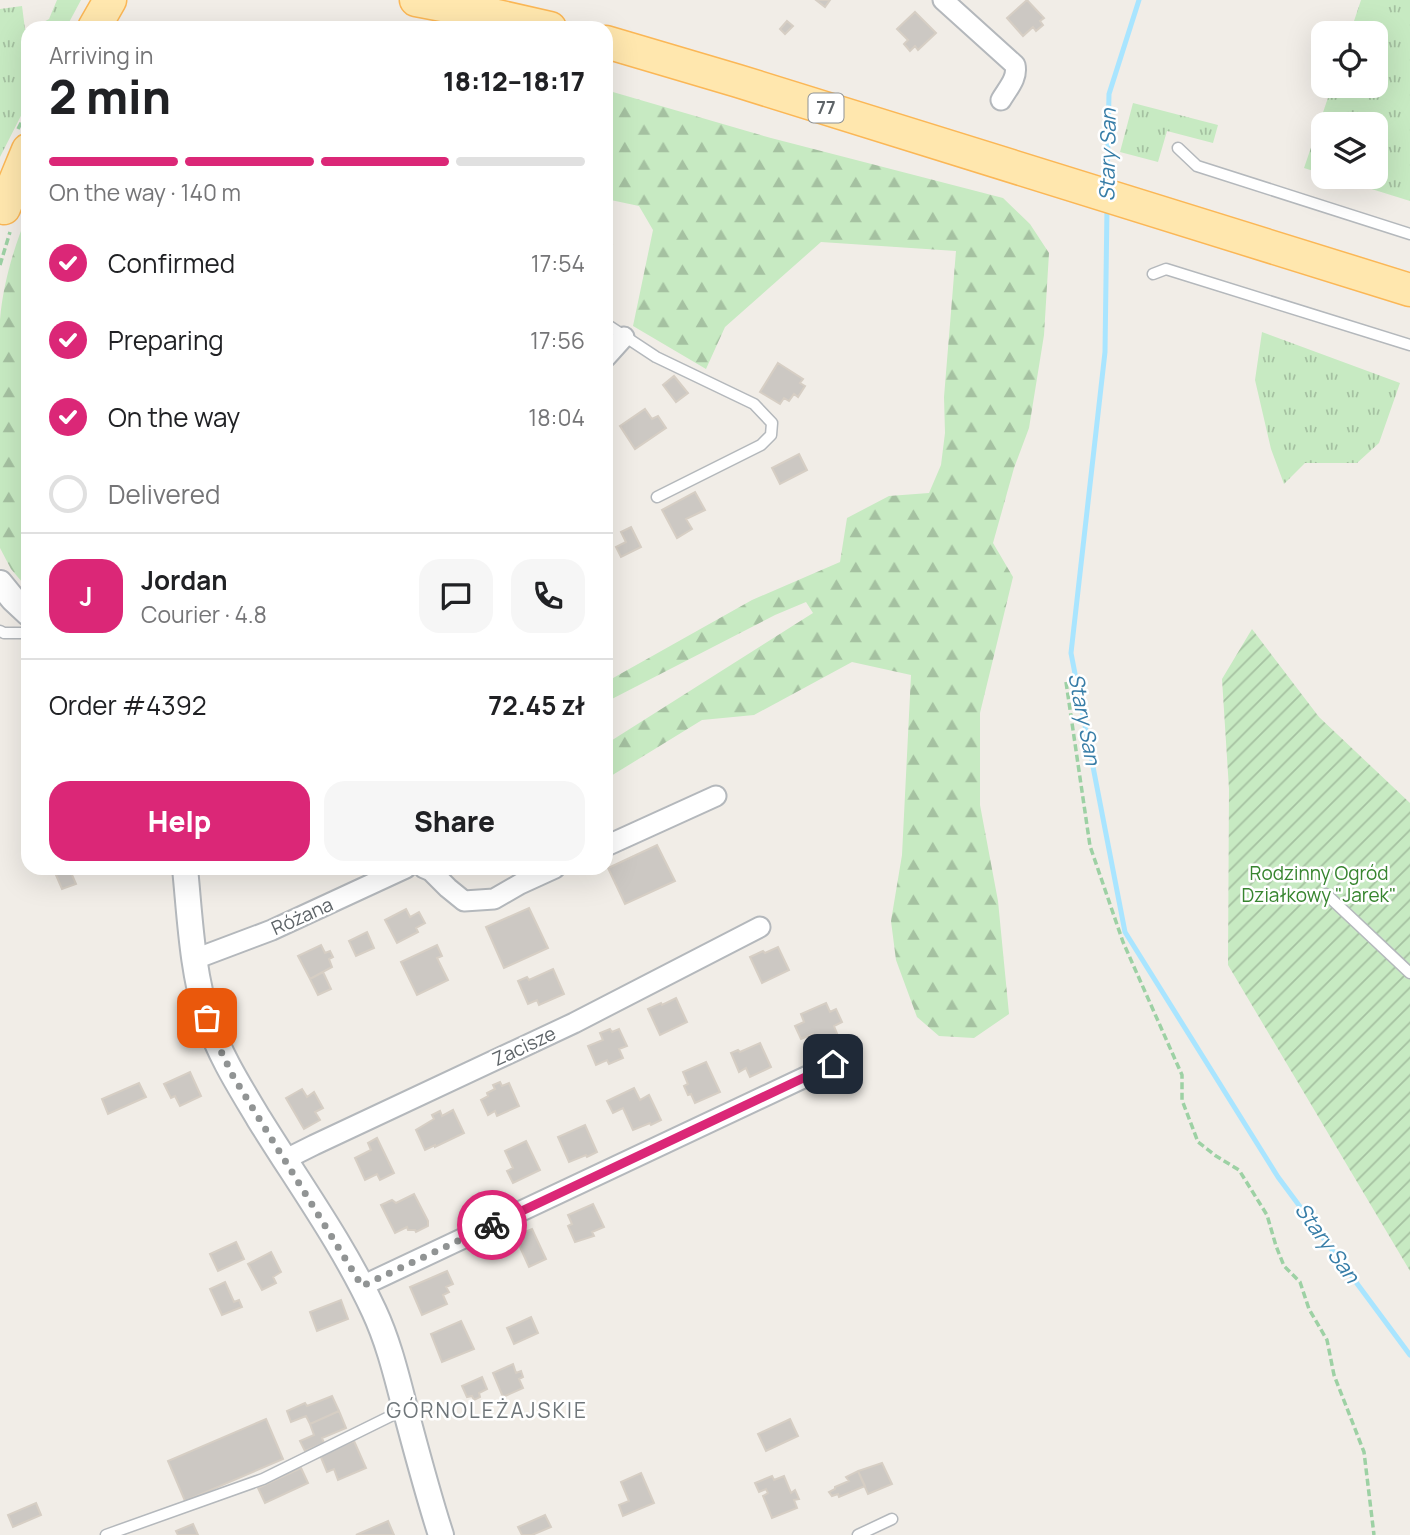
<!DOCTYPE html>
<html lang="en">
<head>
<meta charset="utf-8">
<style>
  :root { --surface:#fff; --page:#f6f6f6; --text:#202124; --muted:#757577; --line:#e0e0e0; --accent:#db2777 }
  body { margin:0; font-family:Manrope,sans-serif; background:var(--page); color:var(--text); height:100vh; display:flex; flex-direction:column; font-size:26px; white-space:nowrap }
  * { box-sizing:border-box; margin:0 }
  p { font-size:23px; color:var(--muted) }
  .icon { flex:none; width:38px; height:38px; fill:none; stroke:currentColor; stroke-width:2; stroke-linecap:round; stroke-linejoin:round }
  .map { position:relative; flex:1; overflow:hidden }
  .drawer { position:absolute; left:21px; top:21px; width:592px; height:854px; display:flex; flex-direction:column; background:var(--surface); border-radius:21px; box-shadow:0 7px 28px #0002 }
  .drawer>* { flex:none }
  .controls { position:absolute; left:1311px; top:21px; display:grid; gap:14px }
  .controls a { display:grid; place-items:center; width:77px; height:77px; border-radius:14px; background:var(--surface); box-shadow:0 7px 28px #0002; font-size:35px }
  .pin { position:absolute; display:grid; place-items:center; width:60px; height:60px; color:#fff; margin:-30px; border-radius:14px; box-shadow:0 4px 10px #0006 }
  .courier { position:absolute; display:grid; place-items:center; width:70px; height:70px; margin:-35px; border:5px solid #db2777; border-radius:50%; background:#fff; color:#222; box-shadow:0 2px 9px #0007 }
  .overview em { font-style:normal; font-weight:800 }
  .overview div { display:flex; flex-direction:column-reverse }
  .overview { display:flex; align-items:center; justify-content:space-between; height:119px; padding:0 28px }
  h1 { font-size:46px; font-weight:800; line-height:52px }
  .bar { display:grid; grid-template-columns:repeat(4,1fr); gap:10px 7px; align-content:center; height:84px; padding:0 28px }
  .bar i { height:9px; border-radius:5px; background:var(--line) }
  .bar .on { background:var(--accent) }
  .bar p { grid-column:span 4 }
  .line { display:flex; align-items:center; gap:18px; padding:0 28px; border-top:2px solid var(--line) }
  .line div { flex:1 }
  .round { display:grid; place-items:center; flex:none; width:74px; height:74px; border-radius:21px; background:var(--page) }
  ol { padding:0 28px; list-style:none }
  li { display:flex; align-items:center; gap:21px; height:77px }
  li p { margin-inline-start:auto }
  li .icon { padding:7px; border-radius:50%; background:var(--accent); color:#fff; stroke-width:4 }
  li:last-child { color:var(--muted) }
  li i { width:38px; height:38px; border:4px solid var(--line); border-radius:50% }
  .cta { display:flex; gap:14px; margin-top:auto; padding:14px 28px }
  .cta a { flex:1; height:80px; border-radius:21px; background:var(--accent); color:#fff; font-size:28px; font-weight:800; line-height:80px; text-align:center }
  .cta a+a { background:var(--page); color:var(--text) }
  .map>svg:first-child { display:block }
</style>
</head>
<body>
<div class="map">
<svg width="1410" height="1535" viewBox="0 0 1410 1535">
  <defs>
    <pattern id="grass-tufts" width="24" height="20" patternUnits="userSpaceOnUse" patternTransform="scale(1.75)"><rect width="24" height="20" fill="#c7eac2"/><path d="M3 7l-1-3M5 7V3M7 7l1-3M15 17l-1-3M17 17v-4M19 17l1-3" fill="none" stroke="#a5c1a1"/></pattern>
    <pattern id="forest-firs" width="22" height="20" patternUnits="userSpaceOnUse" patternTransform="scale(1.75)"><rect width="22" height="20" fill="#c7eac2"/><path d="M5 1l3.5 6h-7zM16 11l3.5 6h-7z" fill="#a5c1a1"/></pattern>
    <pattern id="garden-furrows" width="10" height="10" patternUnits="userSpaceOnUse" patternTransform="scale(1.75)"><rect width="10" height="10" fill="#c7eac2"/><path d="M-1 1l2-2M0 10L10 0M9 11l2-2" fill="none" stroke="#a5c1a1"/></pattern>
  </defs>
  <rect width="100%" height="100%" fill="#f1ede7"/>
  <path fill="url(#grass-tufts)" d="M57 0H81L66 28H33L49 19Z
    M1361 0H1410V201L1333 177H1376V124H1323V174L1304 168 1332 86H1376V33H1350Z
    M22 6 25 29H28V102L0 157V9Z
    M1133 103 1218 125 1213 143 1167 131 1158 162 1120 152Z
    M1262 332 1400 383 1379 443 1357 463H1305L1284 484 1271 449 1255 380Z"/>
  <path fill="url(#forest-firs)" d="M606 90 771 138 1003 198 1030 224 1049 253 1044 335 1029 428 1014 468 993 543 1013 577 980 713V805L998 901 1009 1014 974 1038 939 1036 917 1017 896 960 891 921 902 855 911 675 852 662 754 715 702 720 606 779V744L813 613 806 602 775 615 606 702V682L752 600 840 562 847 518 889 496 929 493 941 465 945 433 944 397 956 251 821 242 725 327 706 369 633 326 653 230 639 206 606 199Z
    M28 213V589L11 569 0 548V320C3 283 14 247 28 213Z"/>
  <path fill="url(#garden-furrows)" d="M1252 629 1319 717 1410 803V1271L1228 965 1229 789 1222 679Z"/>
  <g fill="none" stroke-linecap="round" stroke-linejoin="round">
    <path stroke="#a9e5ff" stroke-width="5" d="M1107 186 1109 94 1139 0
      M1107 207 1105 352 1071 653 1125 932 1278 1177 1410 1355"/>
  </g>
  <path fill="#ccc8c3" stroke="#d6cec4" stroke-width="2" d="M816 0H830L825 7Z
    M1027 0 1044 18 1040 21 1043 25 1036 31 1033 27 1023 36 1007 18Z
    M915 12 936 33 918 50 915 46 910 51 904 44 908 40 897 29Z
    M787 21 793 26 785 34 780 29Z
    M606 241 612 245 606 256Z
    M778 363 803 379 800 383 805 386 798 397 794 394 789 401 784 398 780 404 760 392Z
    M674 376 688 393 676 402 663 385Z
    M645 409 652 419 658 416 666 428 635 449 620 426Z
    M799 454 807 470 780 484 772 468Z
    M695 492 705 510 686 519 692 529 677 538 662 510Z
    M631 527 641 547 621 557 616 547 626 542 621 532Z
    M657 845 675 881 625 904 608 868Z
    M53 868H69L76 884 62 889Z
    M529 908 548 948 504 968 486 927Z
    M406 909 410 917 419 912 425 923 416 928 418 932 397 943 385 920Z
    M367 932 374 948 356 956 349 941Z
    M321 945 325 953 330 951 333 957 329 959 332 967 310 979 298 956Z
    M437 945 442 956 437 958 448 980 417 995 401 962Z
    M778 947 789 970 762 983 750 957 763 951 765 953Z
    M553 969 564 994 539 1005 537 1000 528 1004 518 981 527 977 529 980Z
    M323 972 331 989 318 995 310 979Z
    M676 998 687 1022 660 1035 648 1009 661 1003 662 1005Z
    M826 1003 830 1012 836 1009 842 1022 834 1026 838 1036 818 1045 813 1034 801 1039 795 1026 804 1022 801 1014Z
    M610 1029 612 1032 619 1029 627 1046 619 1049 623 1058 609 1064 607 1060 596 1065 588 1046 603 1040 600 1033Z
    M760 1043 771 1067 750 1077 746 1068 739 1072 731 1053 738 1050 740 1052Z
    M706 1062 720 1092 695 1103 691 1094 688 1095 684 1086 688 1084 683 1072Z
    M190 1072 201 1096 180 1106 175 1096 171 1098 164 1084Z
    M500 1082 502 1086 509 1083 519 1106 497 1116 495 1111 488 1115 481 1100 488 1096 487 1093 495 1089 493 1085Z
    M139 1083 146 1097 108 1114 102 1099Z
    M634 1088 640 1100 649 1095 661 1120 651 1125 650 1123 633 1130 623 1108 613 1113 607 1101Z
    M302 1089 307 1097 314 1092 323 1108 315 1112 320 1120 304 1129 286 1098Z
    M453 1110 464 1133 435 1147V1145L425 1150 416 1130 434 1119 432 1115 440 1111 442 1116Z
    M585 1125 597 1152 587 1157 586 1155 569 1162 558 1137Z
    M377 1138 394 1173 380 1180 377 1174 365 1180 355 1158 371 1150 368 1143Z
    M526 1141 540 1170 513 1183 507 1171 513 1168 505 1151Z
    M414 1194 428 1221V1226L416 1232 415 1230H408L407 1227 395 1233 381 1205 392 1200 396 1203Z
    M593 1204 604 1227 592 1232 594 1236 575 1242 568 1226 572 1224 568 1215Z
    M532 1229 546 1259 529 1267 515 1236Z
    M236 1242 244 1259 218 1271 210 1254Z
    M271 1252 281 1272 273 1277 276 1283 262 1290 248 1264Z
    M447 1271 453 1284 446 1287 449 1292 443 1295 447 1304 422 1315 410 1287Z
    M225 1282 234 1302 239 1300 242 1307 222 1315 210 1289Z
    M341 1300 348 1319 317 1331 310 1312Z
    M531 1317 538 1333 514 1344 507 1328Z
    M461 1321 474 1349 442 1362 431 1334Z
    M513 1364 516 1373 521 1371 523 1377 519 1379 523 1388 503 1397 493 1373Z
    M482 1377 487 1389 479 1393 480 1397 474 1400 472 1396 467 1397 462 1386Z
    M332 1396 339 1411 310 1424 306 1416 291 1422 287 1411 305 1403 307 1406Z
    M339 1411 346 1428 322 1438 324 1443 305 1451 300 1441 314 1435 310 1424Z
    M266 1419 283 1459 185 1501 168 1461Z
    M790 1419 798 1436 766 1451 758 1434Z
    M354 1441 366 1468 338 1480 334 1469 327 1472 320 1455Z
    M882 1463 892 1484 868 1494 858 1471Z
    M301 1468 308 1483 265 1503 258 1488Z
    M858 1471 865 1486 839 1497 838 1494 832 1496 829 1492 835 1489V1487L849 1481 846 1477Z
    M641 1473 654 1503 623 1516 619 1505 629 1501 621 1482Z
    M772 1476 774 1480 784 1476 791 1493 795 1490 799 1499 794 1500 797 1508 772 1518 763 1496 768 1493 766 1489 759 1492 755 1483Z
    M36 1503 41 1515 13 1527 8 1515Z
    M545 1515 551 1527 532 1535H522L518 1527Z
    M388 1521 394 1535H356Z
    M193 1524 198 1535H178L176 1531Z"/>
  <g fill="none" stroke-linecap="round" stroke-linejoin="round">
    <defs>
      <path id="service" d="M1178 148 1197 166 1410 234
        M1153 274 1166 269 1410 345
        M606 324 656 357 754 404 772 423 771 435 761 445 657 497
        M0 631 4 633H28
        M1326 894 1410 973
        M106 1535 263 1479 405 1409
        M858 1535 892 1519"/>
      <path id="minor" d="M943 0 1015 65C1018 78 1008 88 1001 100
        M606 357 624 337
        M606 846 716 796
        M424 868 431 871 448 888 464 901 494 899 520 884 555 868
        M195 959 272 930 406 868
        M284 1160 314 1145 574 1023 760 927
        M362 1286 833 1064"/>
      <path id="tertiary" d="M0 583 13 599 28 613
        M185 868C190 918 192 972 208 1020 220 1056 240 1087 259 1119 298 1182 343 1244 374 1311 389 1343 397 1378 406 1412 417 1453 428 1495 441 1535"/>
      <path id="primary" d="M416 0 479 12 550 28
        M94 28 110 0
        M606 42 738 81 1410 290
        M0 206 4 208 28 150"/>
    </defs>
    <use href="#service" stroke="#b4b8bc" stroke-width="13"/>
    <use href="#minor" stroke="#b4b8bc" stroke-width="23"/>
    <use href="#tertiary" stroke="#b4b8bc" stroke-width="28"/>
    <use href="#primary" stroke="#fbb756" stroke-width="35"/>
    <path stroke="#9dd1a4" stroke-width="3.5" stroke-dasharray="7 3.5" stroke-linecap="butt" d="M18 129 28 109
      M0 265 10 232
      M1066 682 1090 846 1123 942 1182 1075V1100L1198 1142 1216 1156 1239 1170 1267 1215 1276 1246 1284 1266 1300 1282 1309 1309 1327 1340 1334 1375 1364 1452 1374 1535"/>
    <use href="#service" stroke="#fff" stroke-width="10"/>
    <use href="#minor" stroke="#fff" stroke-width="19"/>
    <use href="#tertiary" stroke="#fff" stroke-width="24"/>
    <use href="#primary" stroke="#ffe7ae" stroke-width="32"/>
  </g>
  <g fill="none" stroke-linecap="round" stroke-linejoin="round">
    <path stroke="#919494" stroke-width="7" stroke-dasharray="0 12.6" d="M207 1018 215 1039 233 1076 362 1286 492 1225"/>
    <path stroke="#db2777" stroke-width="9" d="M492 1225 833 1064"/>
  </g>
  <g text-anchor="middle" stroke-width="5" stroke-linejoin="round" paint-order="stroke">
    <rect fill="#fff" stroke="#8e9295" stroke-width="2" x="808.5" y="93.5" width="35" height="29" rx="5"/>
    <g font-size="18" font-weight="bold" fill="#5e6468">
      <text x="826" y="114">77</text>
    </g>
    <g font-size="19" fill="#37852f" stroke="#fff">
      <text x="1319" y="880">Rodzinny Ogród<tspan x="1319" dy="22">Działkowy "Jarek"</tspan></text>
    </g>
    <g font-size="19" fill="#5e6468" stroke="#fff">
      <text transform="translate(302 916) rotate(-24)" y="7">Różana</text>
      <text transform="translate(524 1046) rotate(-25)" y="7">Zacisze</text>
    </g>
    <g font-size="21" font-style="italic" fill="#377da7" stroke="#fff">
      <text transform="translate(1108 155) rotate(-89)" y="7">Stary San</text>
      <text transform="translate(1084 719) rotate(79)" y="7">Stary San</text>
      <text transform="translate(1327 1243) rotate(54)" y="7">Stary San</text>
    </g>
    <g font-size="21" letter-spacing="2" fill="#6f767a" stroke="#fff">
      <text x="487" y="1418">GÓRNOLEŻAJSKIE</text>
    </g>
  </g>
</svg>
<div class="controls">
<a><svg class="icon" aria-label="locate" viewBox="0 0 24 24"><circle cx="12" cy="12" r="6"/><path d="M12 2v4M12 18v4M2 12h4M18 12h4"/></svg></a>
<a><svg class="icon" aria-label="layers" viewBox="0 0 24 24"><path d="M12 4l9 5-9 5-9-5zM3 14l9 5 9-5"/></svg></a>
</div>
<div class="pin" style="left:207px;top:1018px;background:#ea580c"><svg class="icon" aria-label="bag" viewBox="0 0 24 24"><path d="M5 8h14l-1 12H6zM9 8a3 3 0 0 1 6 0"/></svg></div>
<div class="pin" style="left:833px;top:1064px;background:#1f2937"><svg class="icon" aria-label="home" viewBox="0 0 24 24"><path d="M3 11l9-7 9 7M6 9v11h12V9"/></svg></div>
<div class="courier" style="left:492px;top:1225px"><svg class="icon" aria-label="bike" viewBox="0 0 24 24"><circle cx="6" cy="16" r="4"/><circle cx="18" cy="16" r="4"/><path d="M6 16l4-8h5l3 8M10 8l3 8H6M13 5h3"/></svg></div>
<section class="drawer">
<div class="overview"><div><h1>2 min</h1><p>Arriving in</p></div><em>18:12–18:17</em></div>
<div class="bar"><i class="on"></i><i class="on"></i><i class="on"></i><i></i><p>On the way · 140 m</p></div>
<ol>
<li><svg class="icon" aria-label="check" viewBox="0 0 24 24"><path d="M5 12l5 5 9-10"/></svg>Confirmed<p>17:54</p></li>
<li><svg class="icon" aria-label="check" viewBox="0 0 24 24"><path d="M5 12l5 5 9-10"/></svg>Preparing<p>17:56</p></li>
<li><svg class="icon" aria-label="check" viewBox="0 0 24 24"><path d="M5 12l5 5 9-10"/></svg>On the way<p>18:04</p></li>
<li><i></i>Delivered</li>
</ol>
<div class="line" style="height:126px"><b class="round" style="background:var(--accent);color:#fff">J</b><div><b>Jordan</b><p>Courier · 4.8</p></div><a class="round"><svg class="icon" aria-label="chat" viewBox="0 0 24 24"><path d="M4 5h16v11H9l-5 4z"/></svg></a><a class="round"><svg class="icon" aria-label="phone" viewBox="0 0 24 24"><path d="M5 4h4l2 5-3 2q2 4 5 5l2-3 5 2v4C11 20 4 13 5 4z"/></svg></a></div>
<div class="line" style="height:91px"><div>Order #4392</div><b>72.45 zł</b></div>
<div class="cta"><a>Help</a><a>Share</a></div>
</section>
</div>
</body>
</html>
